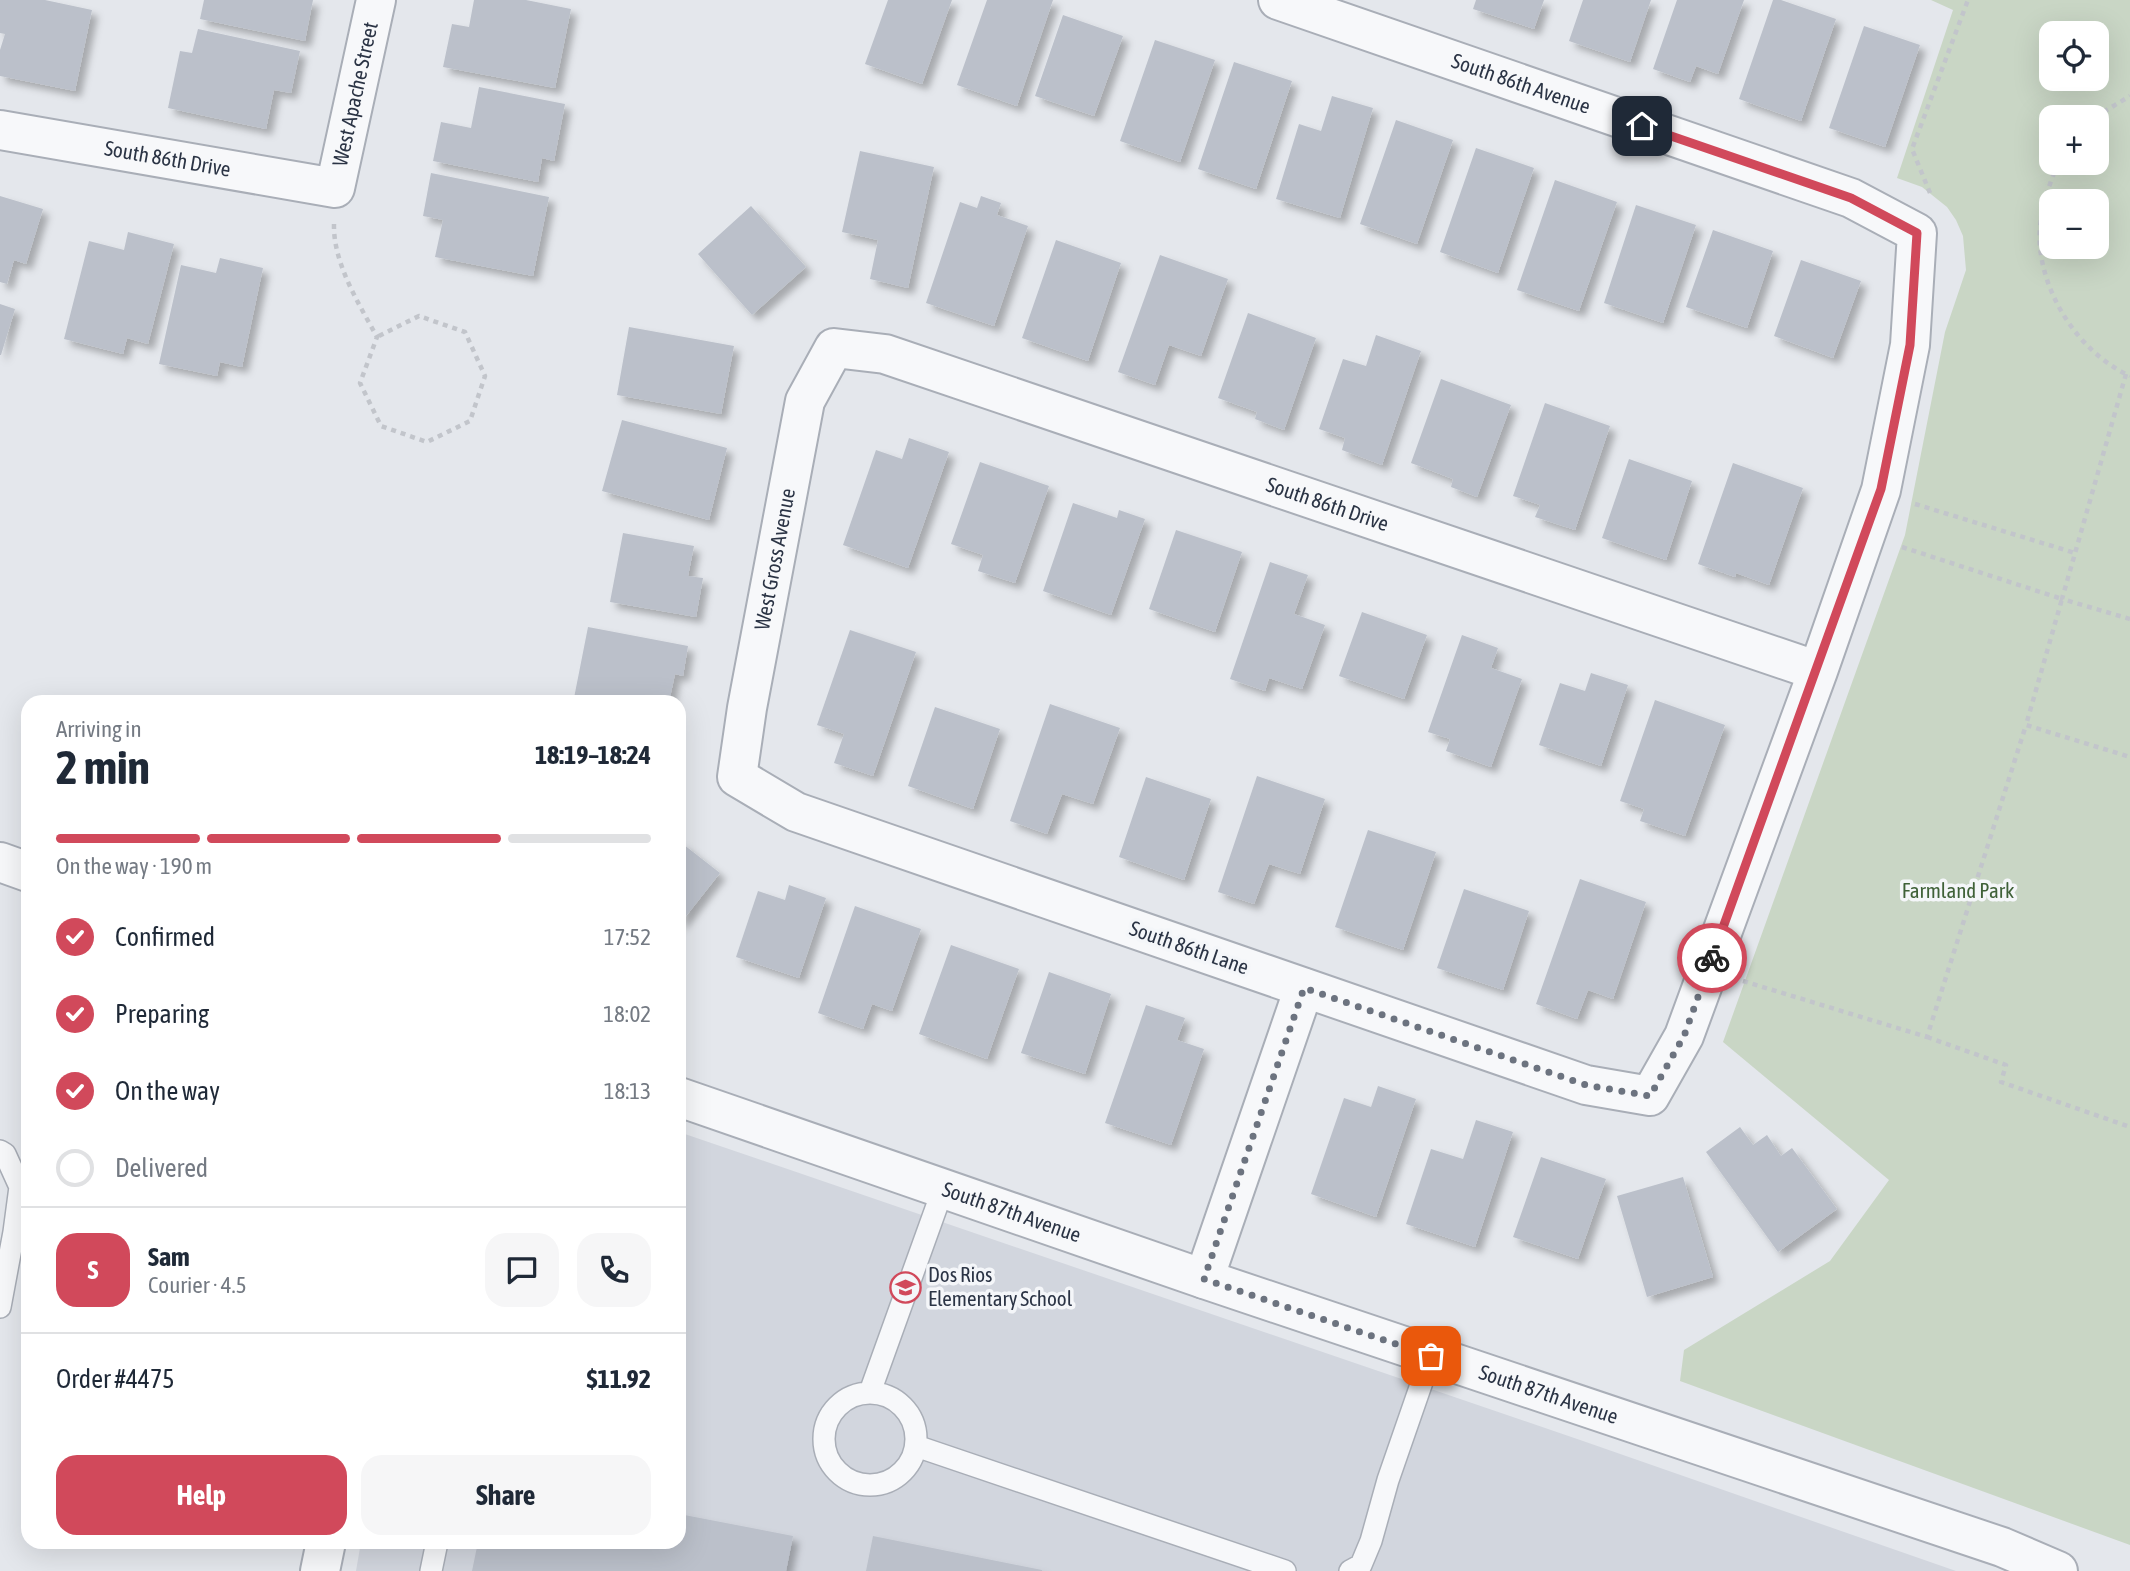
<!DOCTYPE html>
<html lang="en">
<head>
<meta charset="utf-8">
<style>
  :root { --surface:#fff; --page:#f6f6f7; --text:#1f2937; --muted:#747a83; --line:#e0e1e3; --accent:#d1495b }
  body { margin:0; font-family:"Asap Condensed",sans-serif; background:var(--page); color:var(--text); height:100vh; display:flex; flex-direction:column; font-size:26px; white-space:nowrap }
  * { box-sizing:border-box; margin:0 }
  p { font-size:23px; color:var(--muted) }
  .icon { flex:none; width:38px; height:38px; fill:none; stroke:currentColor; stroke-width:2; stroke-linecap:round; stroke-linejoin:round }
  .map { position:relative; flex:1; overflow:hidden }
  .sheet { position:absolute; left:21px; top:695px; width:665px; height:854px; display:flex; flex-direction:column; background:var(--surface); border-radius:21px; box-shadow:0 7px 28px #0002 }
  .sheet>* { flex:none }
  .tools { position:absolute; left:2039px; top:21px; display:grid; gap:14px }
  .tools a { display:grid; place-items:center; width:70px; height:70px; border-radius:14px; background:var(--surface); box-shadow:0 7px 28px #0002; font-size:35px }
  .pin { position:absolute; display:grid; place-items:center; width:60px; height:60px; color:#fff; margin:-30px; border-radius:14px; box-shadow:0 4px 10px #0006 }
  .courier { position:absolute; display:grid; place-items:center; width:70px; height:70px; margin:-35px; border:5px solid #d1495b; border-radius:50%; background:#fff; color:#222; box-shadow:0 2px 9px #0007 }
  .overview em { font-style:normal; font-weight:700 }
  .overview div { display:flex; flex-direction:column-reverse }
  .overview { display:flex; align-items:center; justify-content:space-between; height:119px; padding:0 35px }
  h1 { font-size:46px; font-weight:700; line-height:52px }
  .bar { display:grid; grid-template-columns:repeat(4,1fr); gap:10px 7px; align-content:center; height:84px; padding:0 35px }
  .bar i { height:9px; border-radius:5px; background:var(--line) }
  .bar .on { background:var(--accent) }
  .bar p { grid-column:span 4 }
  .line { display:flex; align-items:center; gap:18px; padding:0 35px; border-top:2px solid var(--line) }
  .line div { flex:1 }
  .round { display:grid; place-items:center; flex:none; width:74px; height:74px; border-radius:21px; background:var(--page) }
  ol { padding:0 35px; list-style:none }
  li { display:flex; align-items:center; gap:21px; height:77px }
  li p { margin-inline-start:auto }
  li .icon { padding:7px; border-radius:50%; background:var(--accent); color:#fff; stroke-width:4 }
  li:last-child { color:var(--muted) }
  li i { width:38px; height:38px; border:4px solid var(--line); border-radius:50% }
  .action { display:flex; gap:14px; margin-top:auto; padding:14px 35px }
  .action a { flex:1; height:80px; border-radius:21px; background:var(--accent); color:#fff; font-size:28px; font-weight:700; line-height:80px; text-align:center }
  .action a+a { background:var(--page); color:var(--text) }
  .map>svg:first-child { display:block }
</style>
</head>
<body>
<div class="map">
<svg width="2130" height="1571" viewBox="0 0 2130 1571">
  <defs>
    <filter id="shadow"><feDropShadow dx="6" dy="6" stdDeviation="3.5" flood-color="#0004"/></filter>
  </defs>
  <rect width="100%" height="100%" fill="#e4e7ec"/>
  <path fill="#d2d6de" d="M679 1132 1583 1441 1956 1571H356L361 1542H679Z"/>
  <path fill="#c9d6c5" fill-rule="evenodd" d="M1931 0H2130V1545L1680 1381 1684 1350 1830 1261 1889 1180 1723 1042 1905 535 1945 332 1966 270 1963 236 1956 220 1947 207 1922 187 1897 178 1953 10ZM2051 33H2096V79H2051ZM2051 117H2096V163H2051ZM2096 201V247H2051V201Z"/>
  <path fill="#bbc0ca" filter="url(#shadow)" d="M0 0H45L92 10 75 91 0 76V50L5 34 0 33Z
    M204 0H313L305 41 200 19Z
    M474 0H526L571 9 555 88 443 67 452 24 469 27Z
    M888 0H952L922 84 865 64Z
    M987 0H1053L1017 106 957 85Z
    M1476 0H1544L1534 29 1473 9Z
    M1583 0H1651L1630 62 1569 41Z
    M1677 0H1744L1718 74 1696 66 1690 82 1653 69Z
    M1773 0H1781L1836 19 1801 121 1739 99Z
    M1063 15 1123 36 1094 116 1035 96Z
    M1864 26 1920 45 1885 147 1829 128Z
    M198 29 300 51 291 93 274 90 266 129 168 108 180 51 192 53Z
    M1155 40 1215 60 1180 162 1120 141Z
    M1234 62 1292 81 1256 189 1198 169Z
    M479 87 565 104 554 161 542 158 538 182 433 161 441 122 471 128Z
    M1332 96 1373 108 1340 218 1276 199 1299 124 1321 131Z
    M1396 120 1453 140 1417 244 1360 224Z
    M1476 148 1534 168 1498 273 1440 252Z
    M860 151 934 167 908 288 870 279 878 240 842 232Z
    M431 173 549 197 533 276 435 257 443 220 423 216Z
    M1555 180 1617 202 1579 311 1517 290Z
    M0 196 43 209 26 264 14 260 7 284 0 282Z
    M981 196 1001 203 997 215 1028 226 994 326 926 303 960 202 977 208Z
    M1636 205 1696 225 1663 323 1604 303Z
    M751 206 806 267 752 315 698 254Z
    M1713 230 1773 251 1747 328 1686 307Z
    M128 232 174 244 148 344 127 338 123 354 64 339 89 241 124 250Z
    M1056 240 1121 263 1088 361 1022 338Z
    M1160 255 1228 279 1201 356 1169 345 1155 385 1118 372Z
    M220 258 263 268 242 367 220 362 217 376 159 364 181 265 216 273Z
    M1801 260 1861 281 1833 358 1774 336Z
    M0 304 15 309 1 355H0Z
    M1248 313 1316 338 1284 430 1255 419 1257 412 1218 398Z
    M629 327 734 346 721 414 617 395Z
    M1376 335 1421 351 1382 465 1342 450 1345 438 1319 429 1343 359 1366 366Z
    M1441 379 1511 405 1477 497 1451 487 1453 479 1411 463Z
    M1545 403 1610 426 1575 530 1535 517 1540 505 1513 496Z
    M622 420 727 448 709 520 602 491Z
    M909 438 949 452 908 568 843 545 876 450 902 459Z
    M1629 459 1692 481 1666 560 1602 538Z
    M980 462 1049 486 1015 583 978 571 983 555 951 544Z
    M1733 463 1803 488 1769 585 1736 573 1735 577 1698 564Z
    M1073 503 1117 518 1119 510 1145 519 1111 615 1043 591Z
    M1176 530 1242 552 1215 632 1149 609Z
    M623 533 694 546 688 576 703 578 696 617 610 602Z
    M1270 562 1308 575 1294 614 1325 625 1302 689 1269 678 1265 691 1230 679Z
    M1362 612 1427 635 1404 699 1339 676Z
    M588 627 688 646 683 676 675 674 669 702H593L574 698Z
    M850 630 916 652 873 776 834 763 844 734 817 725Z
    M1462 635 1498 648 1491 668 1522 679 1491 767 1446 751 1450 739 1428 732Z
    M1591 673 1628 685 1601 766 1539 745 1560 683 1585 691Z
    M1655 700 1725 725 1685 836 1640 821 1644 809 1620 801Z
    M1050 704 1120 728 1093 804 1062 794 1047 834 1010 821Z
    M935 707 1000 729 973 809 908 786Z
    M1257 776 1325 799 1300 874 1269 864 1254 904 1218 892Z
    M1146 777 1211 799 1184 880 1119 857Z
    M1368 830 1436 852 1403 950 1335 927Z
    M679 841 720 873 679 925Z
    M1580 879 1646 902 1613 999 1588 990 1577 1019 1536 1004Z
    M789 885 826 898 799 978 736 957 758 891 785 900Z
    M1464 889 1529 911 1503 990 1437 968Z
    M855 906 921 929 892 1011 872 1004 863 1029 818 1013Z
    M951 945 1019 969 987 1059 919 1034Z
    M1049 972 1111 994 1085 1074 1021 1053Z
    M1146 1005 1185 1018 1177 1040 1204 1049 1171 1145 1105 1123Z
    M1378 1086 1416 1099 1376 1217 1311 1194 1344 1098 1371 1107Z
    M1476 1120 1513 1132 1475 1247 1406 1224 1431 1149 1463 1159Z
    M1740 1127 1753 1145 1767 1135 1781 1156 1792 1148 1837 1209 1778 1252 1706 1152Z
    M1541 1157 1606 1179 1578 1259 1513 1237Z
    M1683 1177 1713 1277 1647 1297 1617 1196Z
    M679 1514 793 1536 786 1571H472L478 1542H679Z
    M873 1536 1042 1570V1571H866Z"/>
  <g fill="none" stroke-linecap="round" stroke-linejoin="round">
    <defs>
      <path id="service" d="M0 1151 5 1154 20 1187 14 1232 0 1307
        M870 1392 943 1189
        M824 1439a46 46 0 1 1 92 0a46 46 0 1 1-92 0Z
        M916 1446 1285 1571
        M431 1571 437 1542
        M1350 1571 1361 1565 1371 1541 1388 1480 1431 1356"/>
      <g id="minor">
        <path id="s1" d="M1278 0 1851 198 1917 233 1910 345 1881 490 1818 671 1684 1036 1650 1096 1586 1085 796 812 737 777 747 708 805 401 834 348 885 354 1818 671"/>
        <path id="s2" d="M0 130 335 188 376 0"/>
        <path d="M1204 1279 1304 988"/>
      </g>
      <g id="tertiary">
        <path d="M0 862 28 872"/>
        <path id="s3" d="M679 1097 1204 1279 2002 1547 2058 1571"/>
        <path d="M320 1571 326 1542"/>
      </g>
    </defs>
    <use href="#service" stroke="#a9aeb7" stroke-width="24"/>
    <use href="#minor" stroke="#a9aeb7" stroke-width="42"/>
    <use href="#tertiary" stroke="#a9aeb7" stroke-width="42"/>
    <path stroke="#c2c5cb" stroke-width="4.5" stroke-dasharray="5 5" stroke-linecap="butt" d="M2095 117 2130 96
      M2058 163C2048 187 2037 220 2040 247 2045 300 2082 354 2130 376
      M1930 193 1912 149 1968 0
      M334 224C333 263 359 304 377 337L360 383 381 426 427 442 470 421 485 376 465 332 419 316 377 337
      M2126 374 2062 599 2130 619
      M1915 504 2075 553
      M1902 547 2062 599 2026 725 2130 757
      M1743 981 1927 1037 2026 725
      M1927 1037 2006 1065 2001 1082 2130 1127"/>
    <use href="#service" stroke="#f7f8fa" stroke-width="21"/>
    <use href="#minor" stroke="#f7f8fa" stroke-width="38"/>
    <use href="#tertiary" stroke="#f7f8fa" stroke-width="38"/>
  </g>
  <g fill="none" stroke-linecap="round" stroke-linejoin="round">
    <path stroke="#6c737f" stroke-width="7" stroke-dasharray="0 12.6" d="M1431 1356 1204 1279 1304 988 1586 1085 1650 1096 1684 1036 1712 958"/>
    <path stroke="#d1495b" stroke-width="9" d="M1642 126 1851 198 1917 233 1910 345 1881 489 1712 958"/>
  </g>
  <defs>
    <symbol id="school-ring" viewBox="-11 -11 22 22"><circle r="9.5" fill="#f4f6f9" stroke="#d1495b" stroke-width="1.5"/><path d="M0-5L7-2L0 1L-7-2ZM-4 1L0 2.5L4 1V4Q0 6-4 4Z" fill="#d1495b"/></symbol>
  </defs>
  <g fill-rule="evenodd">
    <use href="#school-ring" x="888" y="1270" width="35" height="35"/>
  </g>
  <g text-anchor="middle" stroke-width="7" stroke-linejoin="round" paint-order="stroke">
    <g font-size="21" fill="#2b3445" stroke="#f4f6f9">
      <text dy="7" stroke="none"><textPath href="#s1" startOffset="257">South 86th Avenue</textPath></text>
      <text dy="7" stroke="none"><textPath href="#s2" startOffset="436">West Apache Street</textPath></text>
      <text dy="7" stroke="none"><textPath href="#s2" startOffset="170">South 86th Drive</textPath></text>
      <text dy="7" stroke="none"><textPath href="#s1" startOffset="3521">South 86th Drive</textPath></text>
      <text dy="7" stroke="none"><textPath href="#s1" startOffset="2781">West Gross Avenue</textPath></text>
      <text transform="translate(1189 948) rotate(19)" y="7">South 86th Lane</text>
      <text dy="7" stroke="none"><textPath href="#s3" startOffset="352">South 87th Avenue</textPath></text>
      <text dy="7" stroke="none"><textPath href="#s3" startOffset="919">South 87th Avenue</textPath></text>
    </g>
    <g font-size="21" fill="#3f6138" stroke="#f4f6f9">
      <text x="1958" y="898">Farmland Park</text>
    </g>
    <g font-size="21" fill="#2b3445" stroke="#f4f6f9" text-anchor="start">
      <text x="928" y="1282">Dos Rios<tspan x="928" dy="24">Elementary School</tspan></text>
    </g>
  </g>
</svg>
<div class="tools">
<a><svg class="icon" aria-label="locate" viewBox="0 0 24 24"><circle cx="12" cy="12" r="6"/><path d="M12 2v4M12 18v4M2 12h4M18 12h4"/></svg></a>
<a>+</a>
<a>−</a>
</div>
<div class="pin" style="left:1431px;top:1356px;background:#ea580c"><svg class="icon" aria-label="bag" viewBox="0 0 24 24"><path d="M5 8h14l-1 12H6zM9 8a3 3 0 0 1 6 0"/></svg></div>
<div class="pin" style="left:1642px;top:126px;background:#1f2937"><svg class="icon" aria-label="home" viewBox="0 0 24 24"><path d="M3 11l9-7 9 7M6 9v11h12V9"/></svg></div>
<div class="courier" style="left:1712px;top:958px"><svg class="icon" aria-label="bike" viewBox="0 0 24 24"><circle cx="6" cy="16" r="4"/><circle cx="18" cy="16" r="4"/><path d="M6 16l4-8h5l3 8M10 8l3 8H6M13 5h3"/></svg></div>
<section class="sheet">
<div class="overview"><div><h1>2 min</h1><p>Arriving in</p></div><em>18:19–18:24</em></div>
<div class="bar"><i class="on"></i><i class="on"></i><i class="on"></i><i></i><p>On the way · 190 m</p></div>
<ol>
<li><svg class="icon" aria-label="check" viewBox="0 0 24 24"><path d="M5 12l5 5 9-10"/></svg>Confirmed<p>17:52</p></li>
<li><svg class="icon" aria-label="check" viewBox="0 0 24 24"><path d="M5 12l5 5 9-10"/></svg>Preparing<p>18:02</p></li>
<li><svg class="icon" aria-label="check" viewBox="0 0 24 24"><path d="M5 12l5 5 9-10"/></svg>On the way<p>18:13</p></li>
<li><i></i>Delivered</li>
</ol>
<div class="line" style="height:126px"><b class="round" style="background:var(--accent);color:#fff">S</b><div><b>Sam</b><p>Courier · 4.5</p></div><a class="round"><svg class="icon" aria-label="chat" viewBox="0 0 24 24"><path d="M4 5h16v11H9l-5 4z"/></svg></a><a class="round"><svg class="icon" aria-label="phone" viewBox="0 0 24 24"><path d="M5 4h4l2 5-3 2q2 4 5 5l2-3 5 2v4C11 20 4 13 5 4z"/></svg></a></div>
<div class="line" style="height:91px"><div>Order #4475</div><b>$11.92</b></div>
<div class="action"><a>Help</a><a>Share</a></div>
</section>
</div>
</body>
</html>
